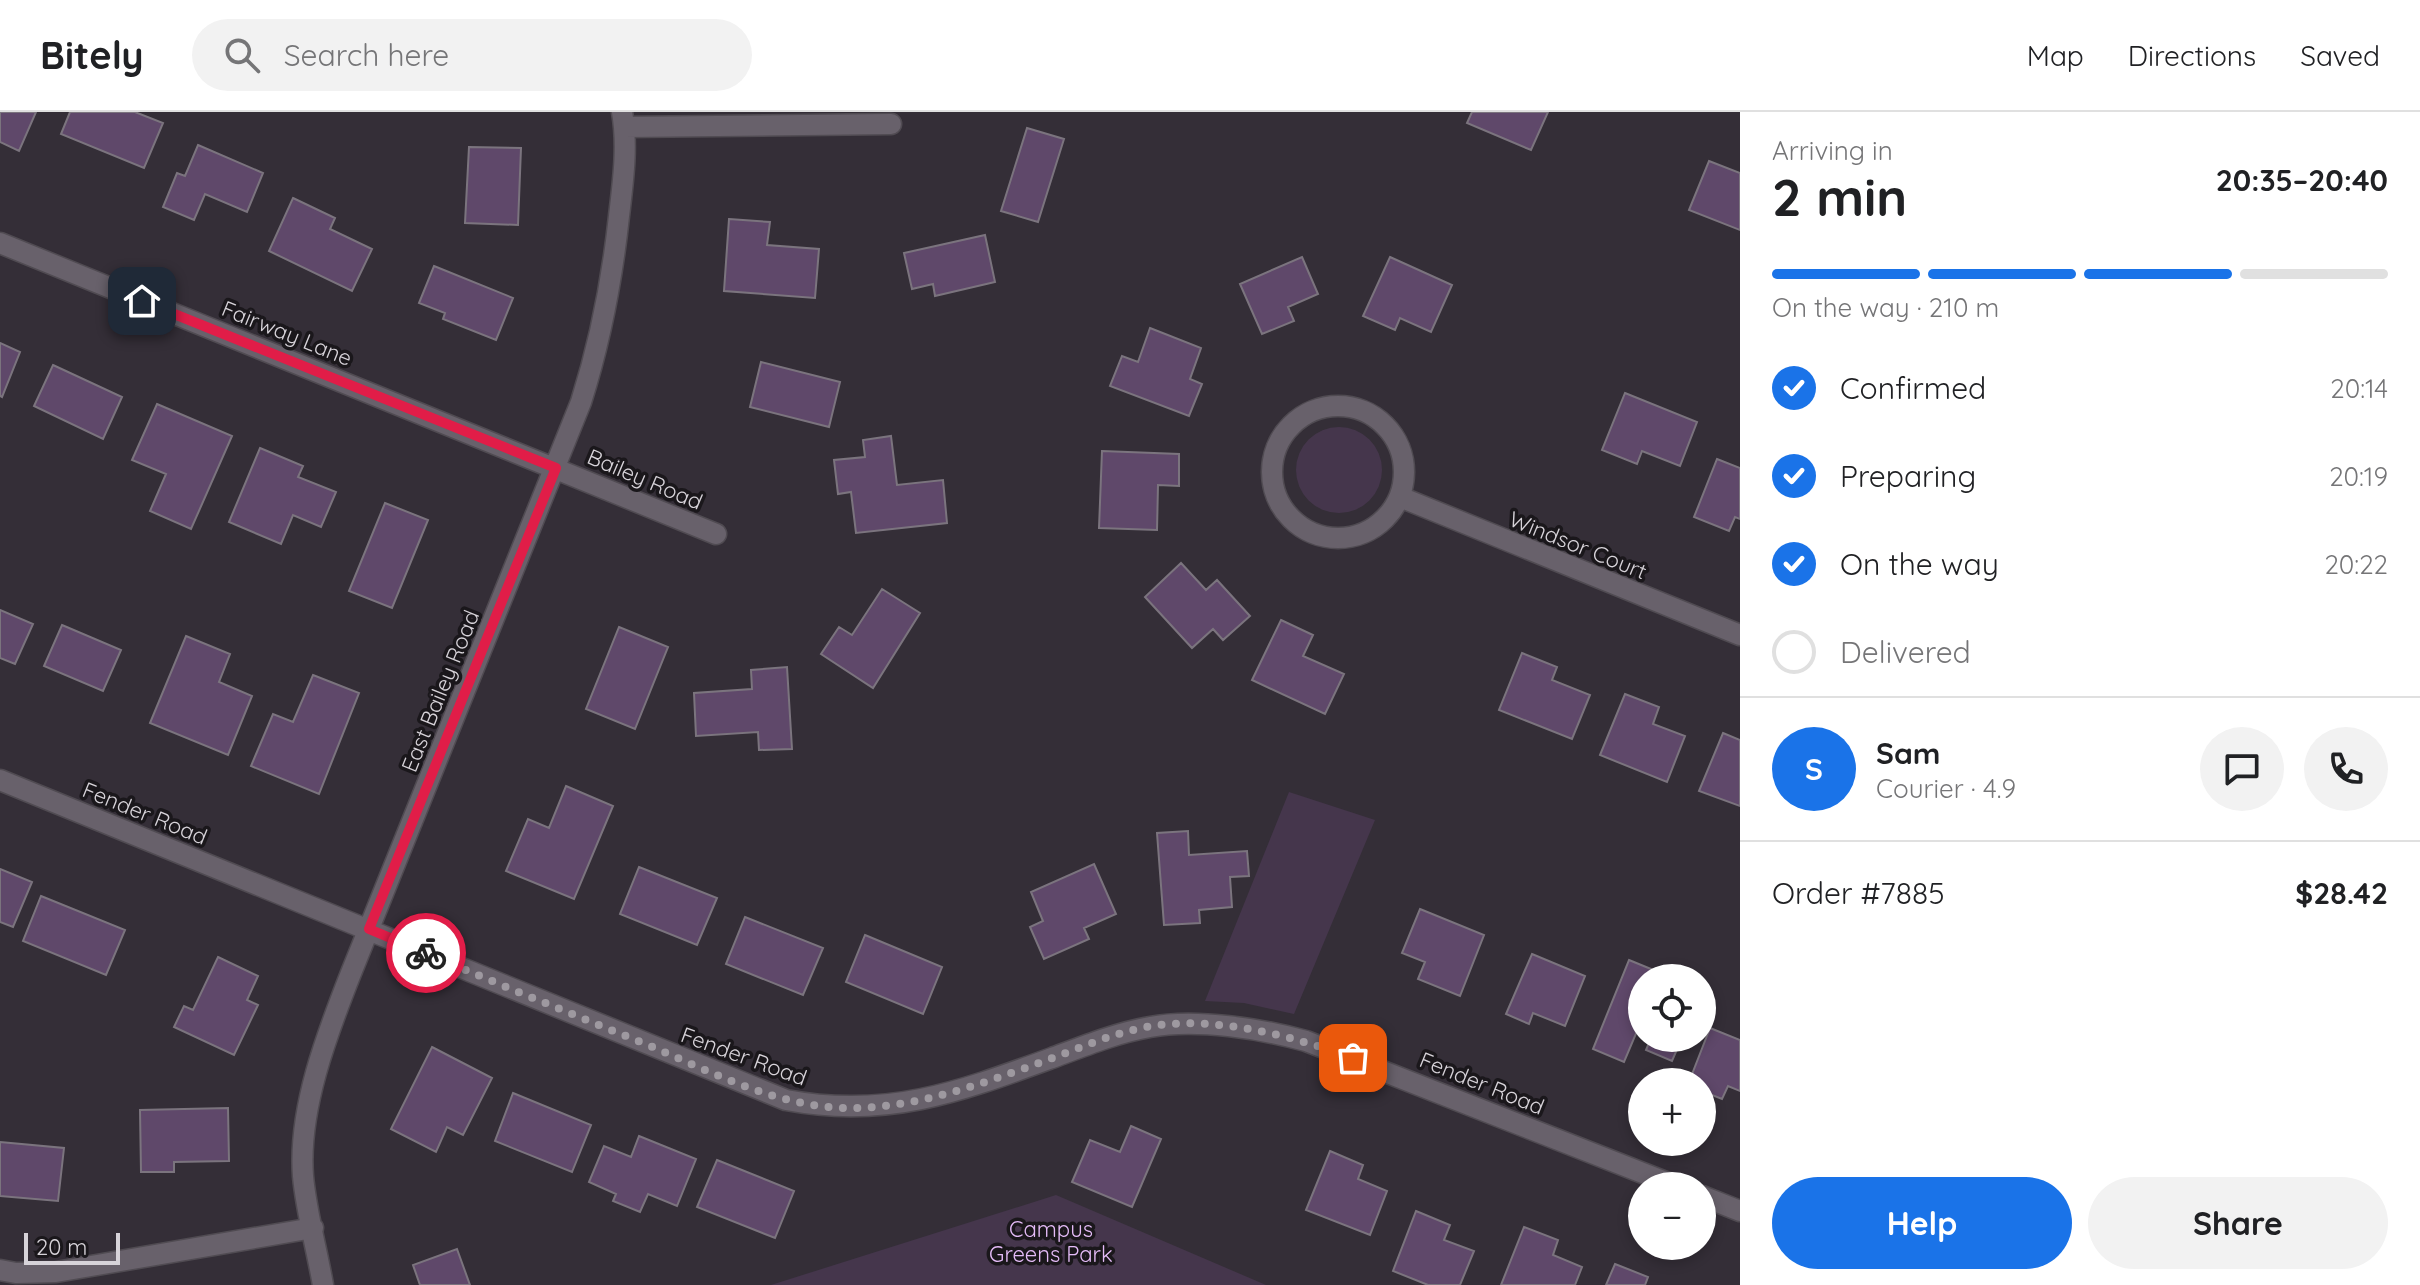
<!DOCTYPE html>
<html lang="en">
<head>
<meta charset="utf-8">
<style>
  :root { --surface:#fff; --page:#f2f2f2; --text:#202124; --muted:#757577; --line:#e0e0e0; --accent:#1a73e8 }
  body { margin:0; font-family:Quicksand,sans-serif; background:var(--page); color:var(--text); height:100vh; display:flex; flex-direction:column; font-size:30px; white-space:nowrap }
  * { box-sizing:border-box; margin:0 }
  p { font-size:26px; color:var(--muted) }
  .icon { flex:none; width:44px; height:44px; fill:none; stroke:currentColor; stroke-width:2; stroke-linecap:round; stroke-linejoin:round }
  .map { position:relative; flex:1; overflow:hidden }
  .sheet { display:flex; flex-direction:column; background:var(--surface); width:680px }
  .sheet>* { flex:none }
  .controls { position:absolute; left:1628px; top:852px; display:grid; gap:16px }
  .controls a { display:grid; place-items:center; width:88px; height:88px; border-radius:50%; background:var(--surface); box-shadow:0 4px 12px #0003; font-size:40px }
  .scale { position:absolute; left:24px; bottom:20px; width:96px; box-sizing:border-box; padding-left:8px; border:4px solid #d7d3d9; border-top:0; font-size:22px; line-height:28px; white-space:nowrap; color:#d7d3d9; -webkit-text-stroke:6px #1a171b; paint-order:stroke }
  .pin { position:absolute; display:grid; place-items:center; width:68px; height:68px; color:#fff; margin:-34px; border-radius:16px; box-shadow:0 4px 12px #0006 }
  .courier { position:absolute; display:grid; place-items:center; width:80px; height:80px; margin:-40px; border:6px solid #e11d48; border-radius:50%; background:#fff; color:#222; box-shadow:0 2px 10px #0007 }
  .head em { font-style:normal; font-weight:700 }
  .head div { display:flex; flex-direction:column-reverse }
  .head { display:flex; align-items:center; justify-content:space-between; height:136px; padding:0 32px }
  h1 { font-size:52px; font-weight:700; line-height:60px }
  .bar { display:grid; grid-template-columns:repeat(4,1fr); gap:12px 8px; align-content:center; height:96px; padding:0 32px }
  .bar i { height:10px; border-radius:6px; background:var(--line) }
  .bar .on { background:var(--accent) }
  .bar p { grid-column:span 4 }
  .line { display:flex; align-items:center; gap:20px; padding:0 32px; border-top:2px solid var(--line) }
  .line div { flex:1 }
  .round { display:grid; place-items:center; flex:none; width:84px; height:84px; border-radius:42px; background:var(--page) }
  ol { padding:0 32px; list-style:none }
  li { display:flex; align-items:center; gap:24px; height:88px }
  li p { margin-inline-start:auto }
  li .icon { padding:8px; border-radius:50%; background:var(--accent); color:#fff; stroke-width:4 }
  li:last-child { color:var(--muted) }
  li i { width:44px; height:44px; border:4px solid var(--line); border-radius:50% }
  .cta { display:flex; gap:16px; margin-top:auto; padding:16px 32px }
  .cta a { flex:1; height:92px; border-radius:48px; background:var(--accent); color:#fff; font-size:32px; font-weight:700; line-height:92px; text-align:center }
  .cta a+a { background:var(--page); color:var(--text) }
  header { display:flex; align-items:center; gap:48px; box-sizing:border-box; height:112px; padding:0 40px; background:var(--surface); border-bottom:2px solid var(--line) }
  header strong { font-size:38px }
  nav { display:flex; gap:44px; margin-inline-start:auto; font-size:28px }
  .search { width:560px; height:72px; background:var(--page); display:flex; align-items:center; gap:20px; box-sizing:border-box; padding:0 28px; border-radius:44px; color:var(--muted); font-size:30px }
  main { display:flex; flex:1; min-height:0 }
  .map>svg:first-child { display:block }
</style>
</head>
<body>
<header>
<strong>Bitely</strong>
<div class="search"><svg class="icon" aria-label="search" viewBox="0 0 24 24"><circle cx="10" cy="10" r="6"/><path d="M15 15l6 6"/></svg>Search here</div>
<nav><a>Map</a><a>Directions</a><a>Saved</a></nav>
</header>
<main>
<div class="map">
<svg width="1740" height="1173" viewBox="0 0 1740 1173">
  <rect width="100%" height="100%" fill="#342e37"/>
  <path fill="#45364c" d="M1296 358a43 43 0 1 1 86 0a43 43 0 1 1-86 0Z
    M1289 680 1375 708 1294 902 1244 891 1205 889Z
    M1056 1083 1266 1173H771Z"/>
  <path fill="#5f486a" stroke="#7b747e" stroke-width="2" d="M0 0H36L19 39 0 30Z
    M70 0H135L163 11 144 56 61 22Z
    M1472 0H1548L1531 38 1467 11Z
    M1027 16 1064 27 1038 110 1001 99Z
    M198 33 263 61 247 100 205 82 194 108 163 95 177 61 185 64Z
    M469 35 521 36 518 113 465 111Z
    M1709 49 1740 61V118L1689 98Z
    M293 86 335 106 330 117 372 137 352 179 269 139Z
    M729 107 770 110 767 133 819 137 815 186 724 179Z
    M985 123 995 170 935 184 933 172 912 177 904 141Z
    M1302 145 1318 182 1288 195 1294 209 1262 222 1240 172Z
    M1390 145 1452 173 1431 220 1400 206 1395 218 1363 204Z
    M434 154 513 186 496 228 443 207 445 201 419 191Z
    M1150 216 1201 236 1190 267 1202 272 1189 304 1110 274 1122 244 1138 250Z
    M0 231 20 240 2 285 0 284Z
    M761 250 840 270 829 315 750 295Z
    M53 253 122 285 103 327 34 294Z
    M1625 281 1697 310 1680 354 1642 339 1637 352 1602 338Z
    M157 292 232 324 191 417 150 399 166 362 132 348Z
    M891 324 897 373 943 368 947 411 856 421 851 380 838 382 834 348 865 345 863 328Z
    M260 336 303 354 298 365 336 380 321 415 293 403 281 432 229 410Z
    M1102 339 1179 342V374L1158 373 1157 418 1099 416Z
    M1717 347 1740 356V407L1735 405 1729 419 1694 405Z
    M385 391 428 408 392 496 349 479Z
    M1181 451 1206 478 1217 468 1250 504 1223 528 1213 517 1192 536 1145 485Z
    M882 477 920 501 873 576 821 542 839 515 852 523Z
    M0 498 33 512 15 552 0 546Z
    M1281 508 1313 523 1303 544 1344 562 1325 602 1252 568Z
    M62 513 121 538 103 579 44 554Z
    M619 515 668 535 635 617 586 597Z
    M186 524 230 542 219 570 252 584 228 643 150 611Z
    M1522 541 1557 555 1552 568 1590 583 1572 627 1499 598Z
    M787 555 792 637 759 638 758 620 696 624 694 581 752 577 751 558Z
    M313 563 359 581 319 682 251 654 273 602 293 610Z
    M1625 582 1659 595 1653 612 1685 624 1667 670 1600 643Z
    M1723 621 1740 628V694L1699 679Z
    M566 674 613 694 574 787 506 759 528 707 549 716Z
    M1188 719 1189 743 1247 739 1249 764 1230 765 1232 795 1199 798 1200 811 1164 813 1157 721Z
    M1094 752 1116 802 1084 816 1089 827 1044 847 1030 815 1043 809 1031 780Z
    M639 755 717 786 697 833 620 802Z
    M0 757 32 770 13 815 0 810Z
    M41 784 125 818 106 863 23 829Z
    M1420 797 1484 823 1460 884 1418 867 1425 850 1402 841Z
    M745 805 823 836 803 883 726 852Z
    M865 823 942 855 923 902 846 870Z
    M1532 842 1585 864 1565 914 1533 901 1529 912 1506 902Z
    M218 845 258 864 247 888 258 893 234 943 174 915 184 894 193 898Z
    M1629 848 1673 866H1642V913L1640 912 1624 950 1593 937Z
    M1710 916 1740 928V979L1728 974 1722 987 1702 979V970H1689Z
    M1651 926H1682L1672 949 1646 938Z
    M432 935 492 966 463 1023 447 1015 436 1040 391 1017Z
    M513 981 591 1013 572 1060 495 1029Z
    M228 996 229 1049 174 1050V1060H141L140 998Z
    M1131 1014 1161 1027 1132 1095 1072 1070 1090 1028 1120 1040Z
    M639 1024 696 1047 677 1094 648 1082 640 1100 613 1089 616 1082 589 1070 604 1034 631 1045Z
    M0 1030 64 1036 58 1089 0 1084Z
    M1330 1039 1363 1053 1358 1067 1387 1079 1370 1123 1306 1098Z
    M717 1048 794 1079 775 1126 697 1095Z
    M1416 1099 1450 1113 1444 1128 1474 1139 1460 1173H1428L1393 1159Z
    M1524 1115 1558 1128 1553 1143 1582 1155 1575 1173H1501Z
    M457 1137 470 1173H420L413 1153Z
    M1615 1152 1648 1165 1645 1173H1606Z"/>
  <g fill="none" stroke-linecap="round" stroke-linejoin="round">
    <defs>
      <path id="minor" d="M625 15 891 12
        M0 131 716 422
        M1272 360a66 66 0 1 1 132 0a66 66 0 1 1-132 0Z
        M1400 385 1740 523
        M0 668 786 988C887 1007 959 980 1052 946 1084 934 1116 921 1150 915 1196 906 1262 917 1306 929L1676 1074
        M1702 1084 1740 1099
        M0 1158 16 1161 56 1160 313 1116
        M323 1173C317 1138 306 1099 303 1064 298 997 327 922 351 861L581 290C601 227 612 169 619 104 623 70 628 34 622 0"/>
    </defs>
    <use href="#minor" stroke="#504b52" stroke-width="23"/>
    <use href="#minor" stroke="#68616b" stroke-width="20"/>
  </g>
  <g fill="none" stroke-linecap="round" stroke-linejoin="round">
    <path stroke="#9e99a0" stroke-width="8" stroke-dasharray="0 14.4" d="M426 841C500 873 575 903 650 934 714 961 779 996 850 996 925 996 997 966 1066 941 1094 930 1122 919 1152 914 1218 904 1292 924 1353 946"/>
    <path stroke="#e11d48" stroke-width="10" d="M142 189 556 356 369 817 426 841"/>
  </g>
  <g text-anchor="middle" stroke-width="7" stroke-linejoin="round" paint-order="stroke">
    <g font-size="22" fill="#d7d3d9" stroke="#1a171b">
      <text transform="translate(287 221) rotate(22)" y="8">Fairway Lane</text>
      <text transform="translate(645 367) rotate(23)" y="8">Bailey Road</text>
      <text transform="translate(1578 433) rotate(22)" y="8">Windsor Court</text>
      <text transform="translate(440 579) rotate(-68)" y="8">East Bailey Road</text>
      <text transform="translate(145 701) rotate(22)" y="8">Fender Road</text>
      <text transform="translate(744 944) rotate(20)" y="8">Fender Road</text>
      <text transform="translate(1482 971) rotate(22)" y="8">Fender Road</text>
    </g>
    <g font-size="22" fill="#e4bbf7" stroke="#1a171b">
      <text x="1051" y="1125">Campus<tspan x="1051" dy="25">Greens Park</tspan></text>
    </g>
  </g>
</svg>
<div class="controls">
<a><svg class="icon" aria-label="locate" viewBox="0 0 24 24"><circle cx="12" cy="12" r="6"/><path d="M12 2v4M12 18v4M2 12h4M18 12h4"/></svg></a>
<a>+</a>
<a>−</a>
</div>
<div class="scale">20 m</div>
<div class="pin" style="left:1353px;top:946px;background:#ea580c"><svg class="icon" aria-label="bag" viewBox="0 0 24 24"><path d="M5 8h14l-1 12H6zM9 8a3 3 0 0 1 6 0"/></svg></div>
<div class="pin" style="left:142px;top:189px;background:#1f2937"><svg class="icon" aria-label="home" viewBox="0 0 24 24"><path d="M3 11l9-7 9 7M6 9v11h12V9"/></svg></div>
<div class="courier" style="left:426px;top:841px"><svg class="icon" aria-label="bike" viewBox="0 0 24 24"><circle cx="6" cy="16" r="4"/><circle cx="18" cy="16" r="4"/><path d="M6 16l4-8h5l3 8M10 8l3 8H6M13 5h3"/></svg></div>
</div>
<section class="sheet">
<div class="head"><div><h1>2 min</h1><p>Arriving in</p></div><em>20:35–20:40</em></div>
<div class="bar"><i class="on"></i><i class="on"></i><i class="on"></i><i></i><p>On the way · 210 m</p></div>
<ol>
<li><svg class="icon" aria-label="check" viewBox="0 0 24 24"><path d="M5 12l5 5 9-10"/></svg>Confirmed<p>20:14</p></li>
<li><svg class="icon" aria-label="check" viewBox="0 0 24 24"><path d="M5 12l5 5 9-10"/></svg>Preparing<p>20:19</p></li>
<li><svg class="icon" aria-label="check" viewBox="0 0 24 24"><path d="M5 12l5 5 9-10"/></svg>On the way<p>20:22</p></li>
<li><i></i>Delivered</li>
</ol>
<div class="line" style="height:144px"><b class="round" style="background:var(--accent);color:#fff">S</b><div><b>Sam</b><p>Courier · 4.9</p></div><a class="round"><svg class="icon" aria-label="chat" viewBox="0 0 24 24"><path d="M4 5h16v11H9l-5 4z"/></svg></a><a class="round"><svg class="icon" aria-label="phone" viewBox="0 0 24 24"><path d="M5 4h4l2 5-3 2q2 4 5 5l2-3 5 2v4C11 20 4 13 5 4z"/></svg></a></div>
<div class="line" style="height:104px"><div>Order #7885</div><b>$28.42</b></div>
<div class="cta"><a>Help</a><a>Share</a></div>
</section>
</main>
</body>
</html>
